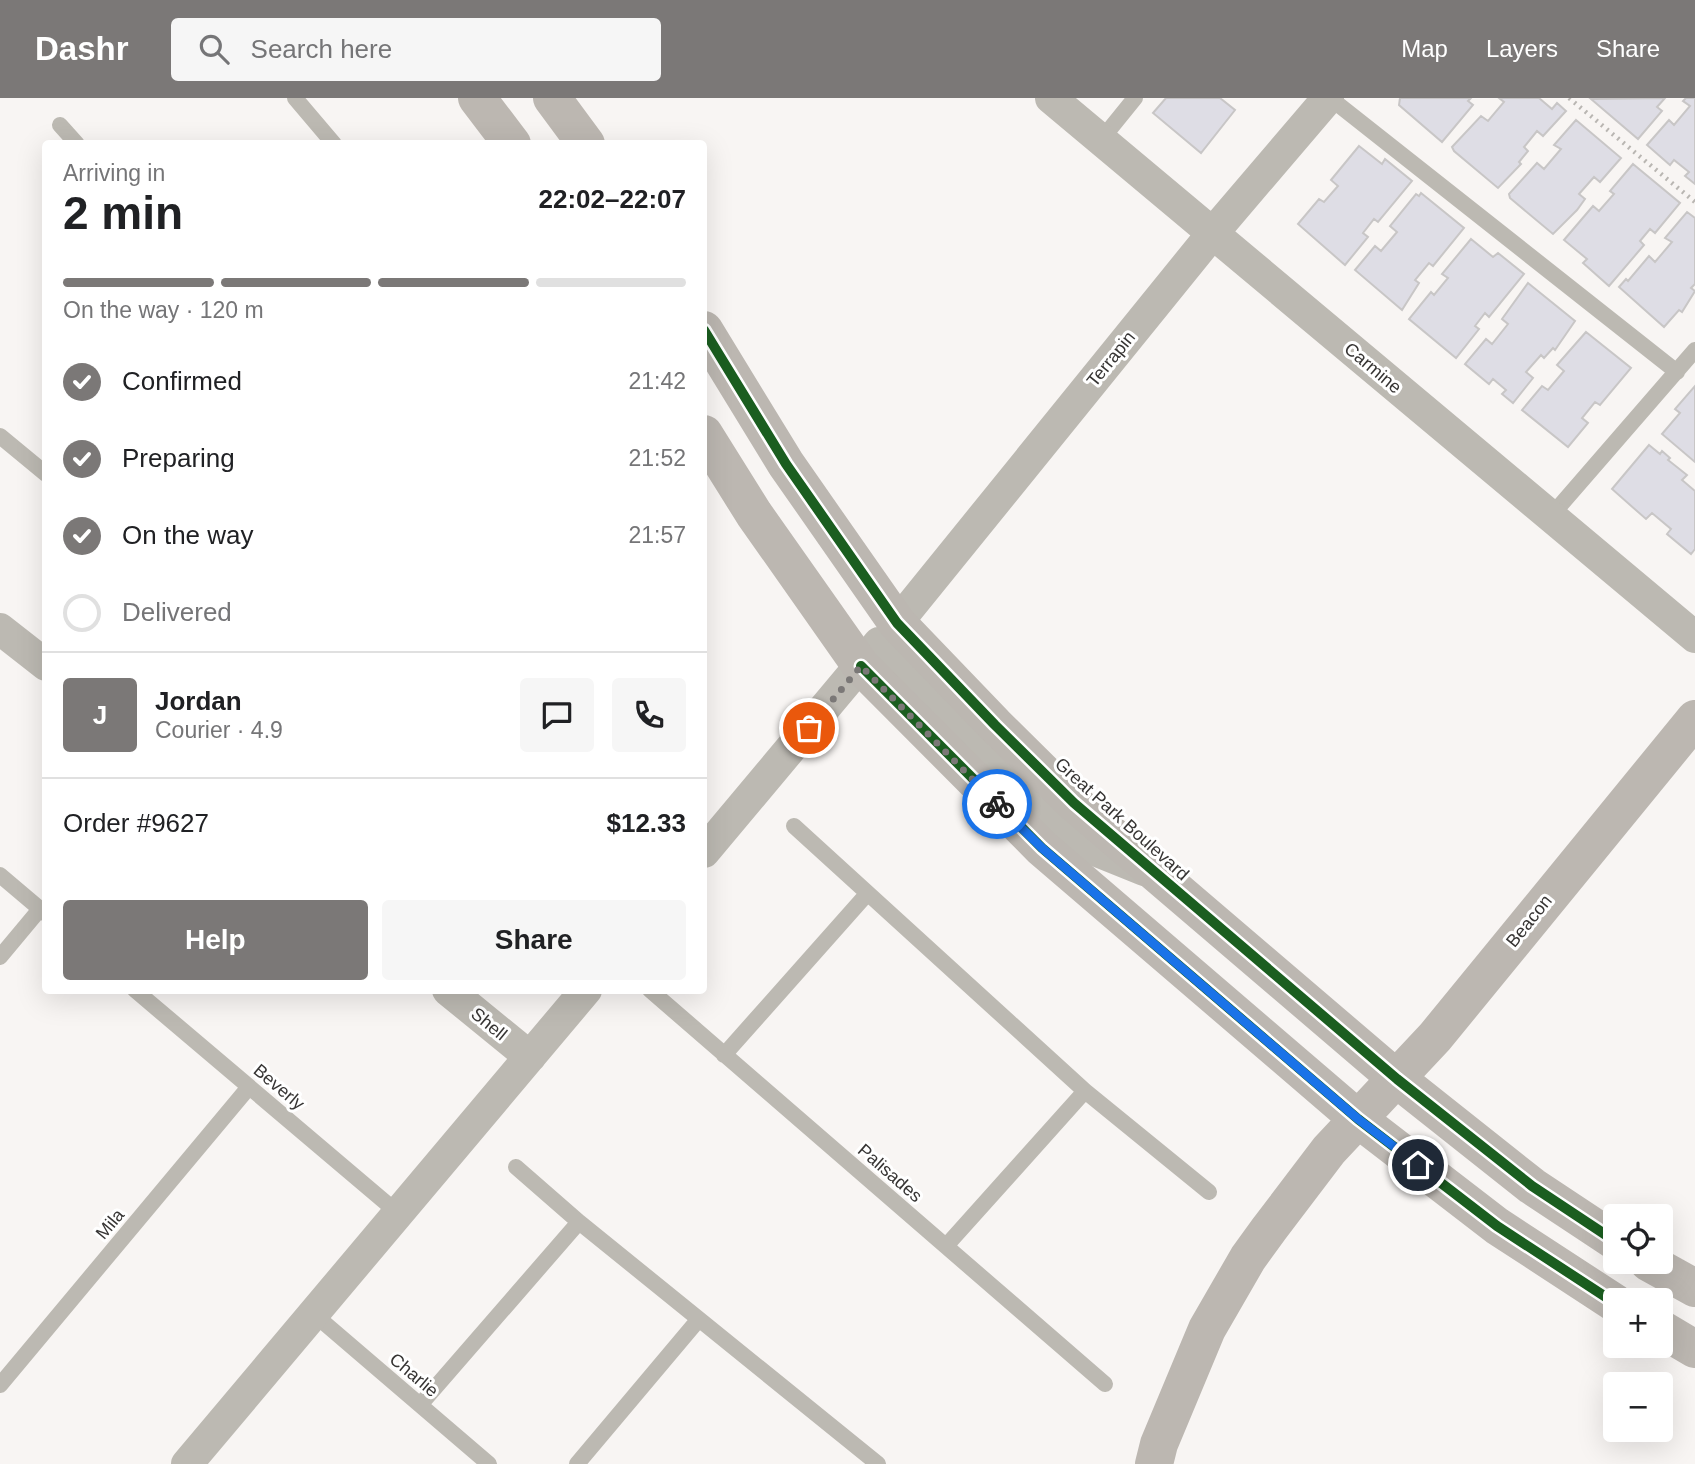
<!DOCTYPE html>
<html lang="en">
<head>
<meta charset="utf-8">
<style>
  :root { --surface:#fff; --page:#f6f6f6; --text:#202124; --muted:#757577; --line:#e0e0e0; --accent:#7b7877 }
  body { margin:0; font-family:Arial,sans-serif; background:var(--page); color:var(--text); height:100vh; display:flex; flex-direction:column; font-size:26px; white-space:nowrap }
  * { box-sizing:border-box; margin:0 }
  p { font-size:23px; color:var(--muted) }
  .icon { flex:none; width:38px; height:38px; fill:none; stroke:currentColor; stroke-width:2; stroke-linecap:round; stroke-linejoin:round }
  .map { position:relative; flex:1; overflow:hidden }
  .side { position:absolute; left:42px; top:42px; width:665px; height:854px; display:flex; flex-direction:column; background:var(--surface); border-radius:7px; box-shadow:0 7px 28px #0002 }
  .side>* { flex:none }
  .tools { position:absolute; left:1603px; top:1106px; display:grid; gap:14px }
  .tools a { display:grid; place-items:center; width:70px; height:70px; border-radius:7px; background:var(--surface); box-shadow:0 7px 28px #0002; font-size:35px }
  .pin { position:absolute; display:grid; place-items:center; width:60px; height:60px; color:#fff; margin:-30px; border:4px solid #fff; border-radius:50%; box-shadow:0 2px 7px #0007 }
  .courier { position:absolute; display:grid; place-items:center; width:70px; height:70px; margin:-35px; border:5px solid #1a73e8; border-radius:50%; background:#fff; color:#222; box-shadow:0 2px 9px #0007 }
  .overview em { font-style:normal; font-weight:700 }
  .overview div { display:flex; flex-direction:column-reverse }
  .overview { display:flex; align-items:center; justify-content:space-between; height:119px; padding:0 21px }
  h1 { font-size:46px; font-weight:700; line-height:52px }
  .bar { display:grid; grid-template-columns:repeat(4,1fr); gap:10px 7px; align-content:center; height:84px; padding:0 21px }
  .bar i { height:9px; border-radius:5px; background:var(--line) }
  .bar .current { background:var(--accent) }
  .bar p { grid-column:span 4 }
  .line { display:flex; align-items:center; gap:18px; padding:0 21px; border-top:2px solid var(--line) }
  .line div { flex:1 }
  .round { display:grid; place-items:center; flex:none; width:74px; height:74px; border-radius:7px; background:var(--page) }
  ol { padding:0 21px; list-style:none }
  li { display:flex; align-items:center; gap:21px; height:77px }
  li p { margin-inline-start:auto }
  li .icon { padding:7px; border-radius:50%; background:var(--accent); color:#fff; stroke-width:4 }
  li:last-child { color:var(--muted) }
  li i { width:38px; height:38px; border:4px solid var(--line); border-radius:50% }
  .button { display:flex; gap:14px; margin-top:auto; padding:14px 21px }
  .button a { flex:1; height:80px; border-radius:7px; background:var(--accent); color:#fff; font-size:28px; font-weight:700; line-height:80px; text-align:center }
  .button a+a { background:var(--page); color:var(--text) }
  header { display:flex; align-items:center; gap:42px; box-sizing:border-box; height:98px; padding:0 35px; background:var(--accent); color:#fff }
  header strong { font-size:33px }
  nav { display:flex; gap:38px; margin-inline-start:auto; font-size:24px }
  .search { width:490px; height:63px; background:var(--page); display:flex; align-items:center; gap:18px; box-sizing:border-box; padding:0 24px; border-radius:7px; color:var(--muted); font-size:26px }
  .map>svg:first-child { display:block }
</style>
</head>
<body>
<header>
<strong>Dashr</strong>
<div class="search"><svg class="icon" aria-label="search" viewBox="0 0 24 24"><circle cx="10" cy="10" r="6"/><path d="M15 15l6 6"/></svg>Search here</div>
<nav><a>Map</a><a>Layers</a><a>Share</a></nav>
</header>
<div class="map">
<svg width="1695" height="1366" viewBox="0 0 1695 1366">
  <rect width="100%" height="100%" fill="#f8f5f3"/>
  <path fill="#dedde5" stroke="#c8c6c6" stroke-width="2" d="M1166 0H1220L1235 12 1201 55 1153 15Z
    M1400 0H1471L1468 3 1473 7 1442 44 1399 7Z
    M1499 0H1539L1552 11 1557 5 1566 13 1543 38 1537 33 1524 49 1528 53 1519 64 1521 66 1498 90 1454 53 1452 49 1481 18 1488 23 1504 4Z
    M1665 0 1657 9 1662 13 1638 41 1591 1Z
    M1686 0H1695V86L1685 78 1689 74 1674 62 1670 67 1647 47 1669 22 1674 27 1690 8 1683 3Z
    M1576 22 1621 60 1600 84 1594 79 1579 96 1585 101 1577 112 1553 136 1510 100 1509 96 1537 65 1544 71 1561 51 1554 47Z
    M1359 48 1382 66 1385 61 1412 83 1378 124 1374 121 1363 135 1368 139 1345 167 1298 126 1319 101 1324 104 1338 88 1331 82Z
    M1633 66 1680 105 1655 135 1650 131 1640 143 1644 147 1609 188 1583 165 1587 161 1564 142 1593 108 1599 113 1614 96 1610 93Z
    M1421 95 1464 130 1433 168 1429 165 1415 182 1419 185 1402 212 1355 172 1375 148 1381 153 1397 134 1390 128 1416 96 1419 98Z
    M1687 114 1695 120V186L1691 190 1695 193 1682 214 1679 212 1664 229 1619 189 1626 181 1628 183 1649 158 1655 164 1672 144 1665 140Z
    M1471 141 1493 159 1498 155 1524 176 1489 219 1485 215 1475 228 1479 231 1456 260 1409 221 1431 194 1434 197 1448 180 1442 176Z
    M1528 185 1575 223 1555 252 1553 250 1544 260 1541 257 1526 274 1533 280 1513 305 1502 296 1506 292 1493 281 1489 286 1465 266 1486 241 1492 246 1508 226 1502 221Z
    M1586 234 1631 270 1600 307 1595 304 1582 320 1588 325 1568 349 1522 312 1542 288 1548 292 1564 273 1557 267Z
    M1695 288V364L1662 336 1680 315 1675 311Z
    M1649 347 1660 356 1662 353 1670 360 1668 362 1687 377 1682 382 1695 393V451L1691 456 1667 436 1671 431 1652 415 1646 421 1612 391Z"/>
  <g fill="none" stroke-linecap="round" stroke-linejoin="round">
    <path stroke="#b9b6b2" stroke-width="4.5" stroke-dasharray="2 5" stroke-linecap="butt" d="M1569 0 1695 104"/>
    <path stroke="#bcb9b2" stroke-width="16" d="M295 0 334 46
      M1330 0 1677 274
      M60 27 77 46
      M1101 42 1135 0
      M0 338 46 376
      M1551 418 1695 252
      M794 728 1085 993 946 1148
      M0 777 46 816
      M0 859 40 811
      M135 892 398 1115
      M650 892 1105 1286
      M724 957 867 796
      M1085 993 1209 1094
      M516 1069 579 1124
      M315 1217 489 1366
      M0 1287 249 989
      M420 1307 579 1124 878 1366
      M577 1366 699 1221"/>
    <path stroke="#bcb9b2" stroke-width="32" d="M1051 0 1695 539
      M897 525 1212 136 1328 0
      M0 531 46 567
      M704 754 879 545 1087 749 1144 772
      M448 892 530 959
      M187 1366 586 892"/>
    <path stroke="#bcb7b1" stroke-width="38" d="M477 0 512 46
      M552 0 586 46
      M704 232 786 366 897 525 995 627 1074 705 1397 981 1532 1088 1615 1143
      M704 336 754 416 861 568 1042 750 1358 1021 1497 1128 1615 1205
      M1648 1164 1695 1190
      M1661 1231 1695 1251
      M1154 1366 1159 1346 1207 1231 1248 1160 1269 1131 1329 1052 1435 939 1695 621"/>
    <defs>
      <path id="cycleway" d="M704 232 786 366 897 525 995 627 1074 705 1397 981 1532 1088 1615 1143
        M861 568 1042 750 1358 1021 1497 1128 1615 1205"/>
    </defs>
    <use href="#cycleway" stroke="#fff" stroke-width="15"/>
    <use href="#cycleway" stroke="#1b5e20" stroke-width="10"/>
  </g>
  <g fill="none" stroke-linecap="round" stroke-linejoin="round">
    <path stroke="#7b7877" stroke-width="7" stroke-dasharray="0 12.6" d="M809 630 861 568 997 706"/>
    <path stroke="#1a73e8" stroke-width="9" d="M997 706 1042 750 1358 1021 1418 1067"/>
  </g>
  <g text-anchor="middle" stroke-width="6" stroke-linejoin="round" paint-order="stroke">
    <g font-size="18" fill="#373534" stroke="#fff">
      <text transform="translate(1111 261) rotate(-51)" y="6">Terrapin</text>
      <text transform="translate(1373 270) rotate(40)" y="6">Carmine</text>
      <text transform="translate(1122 721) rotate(42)" y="6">Great Park Boulevard</text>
      <text transform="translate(1529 823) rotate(-51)" y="6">Beacon</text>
      <text transform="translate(489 926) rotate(39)" y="6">Shell</text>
      <text transform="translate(279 989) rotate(40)" y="6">Beverly</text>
      <text transform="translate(890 1075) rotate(41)" y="6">Palisades</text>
      <text transform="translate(110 1126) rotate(-50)" y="6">Mila</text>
      <text transform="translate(414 1277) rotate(40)" y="6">Charlie</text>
    </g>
  </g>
</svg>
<div class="tools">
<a><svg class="icon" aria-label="locate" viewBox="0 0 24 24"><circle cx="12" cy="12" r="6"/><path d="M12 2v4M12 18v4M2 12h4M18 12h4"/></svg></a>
<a>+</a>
<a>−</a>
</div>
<div class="pin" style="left:809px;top:630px;background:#ea580c"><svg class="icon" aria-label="bag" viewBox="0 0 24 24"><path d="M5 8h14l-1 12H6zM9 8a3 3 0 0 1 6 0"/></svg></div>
<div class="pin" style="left:1418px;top:1067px;background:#1f2937"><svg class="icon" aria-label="home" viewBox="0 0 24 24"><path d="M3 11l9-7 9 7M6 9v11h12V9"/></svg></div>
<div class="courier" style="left:997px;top:706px"><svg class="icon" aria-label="bike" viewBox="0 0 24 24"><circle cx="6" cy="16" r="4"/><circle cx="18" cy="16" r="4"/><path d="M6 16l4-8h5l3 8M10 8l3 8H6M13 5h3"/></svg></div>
<section class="side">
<div class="overview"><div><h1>2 min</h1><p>Arriving in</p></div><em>22:02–22:07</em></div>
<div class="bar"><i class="current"></i><i class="current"></i><i class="current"></i><i></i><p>On the way · 120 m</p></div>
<ol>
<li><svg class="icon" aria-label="check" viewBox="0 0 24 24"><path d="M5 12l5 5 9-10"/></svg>Confirmed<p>21:42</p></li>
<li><svg class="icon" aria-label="check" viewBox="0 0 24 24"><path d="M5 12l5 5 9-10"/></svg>Preparing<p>21:52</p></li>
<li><svg class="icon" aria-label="check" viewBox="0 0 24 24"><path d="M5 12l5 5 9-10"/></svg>On the way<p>21:57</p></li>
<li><i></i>Delivered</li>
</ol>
<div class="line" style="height:126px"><b class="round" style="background:var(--accent);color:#fff">J</b><div><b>Jordan</b><p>Courier · 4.9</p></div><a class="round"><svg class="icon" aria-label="chat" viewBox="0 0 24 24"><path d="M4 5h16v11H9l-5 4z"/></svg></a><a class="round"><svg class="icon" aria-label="phone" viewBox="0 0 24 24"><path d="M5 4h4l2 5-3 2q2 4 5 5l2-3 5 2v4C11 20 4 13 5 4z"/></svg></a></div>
<div class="line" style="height:91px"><div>Order #9627</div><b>$12.33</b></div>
<div class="button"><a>Help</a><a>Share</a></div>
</section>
</div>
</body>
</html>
